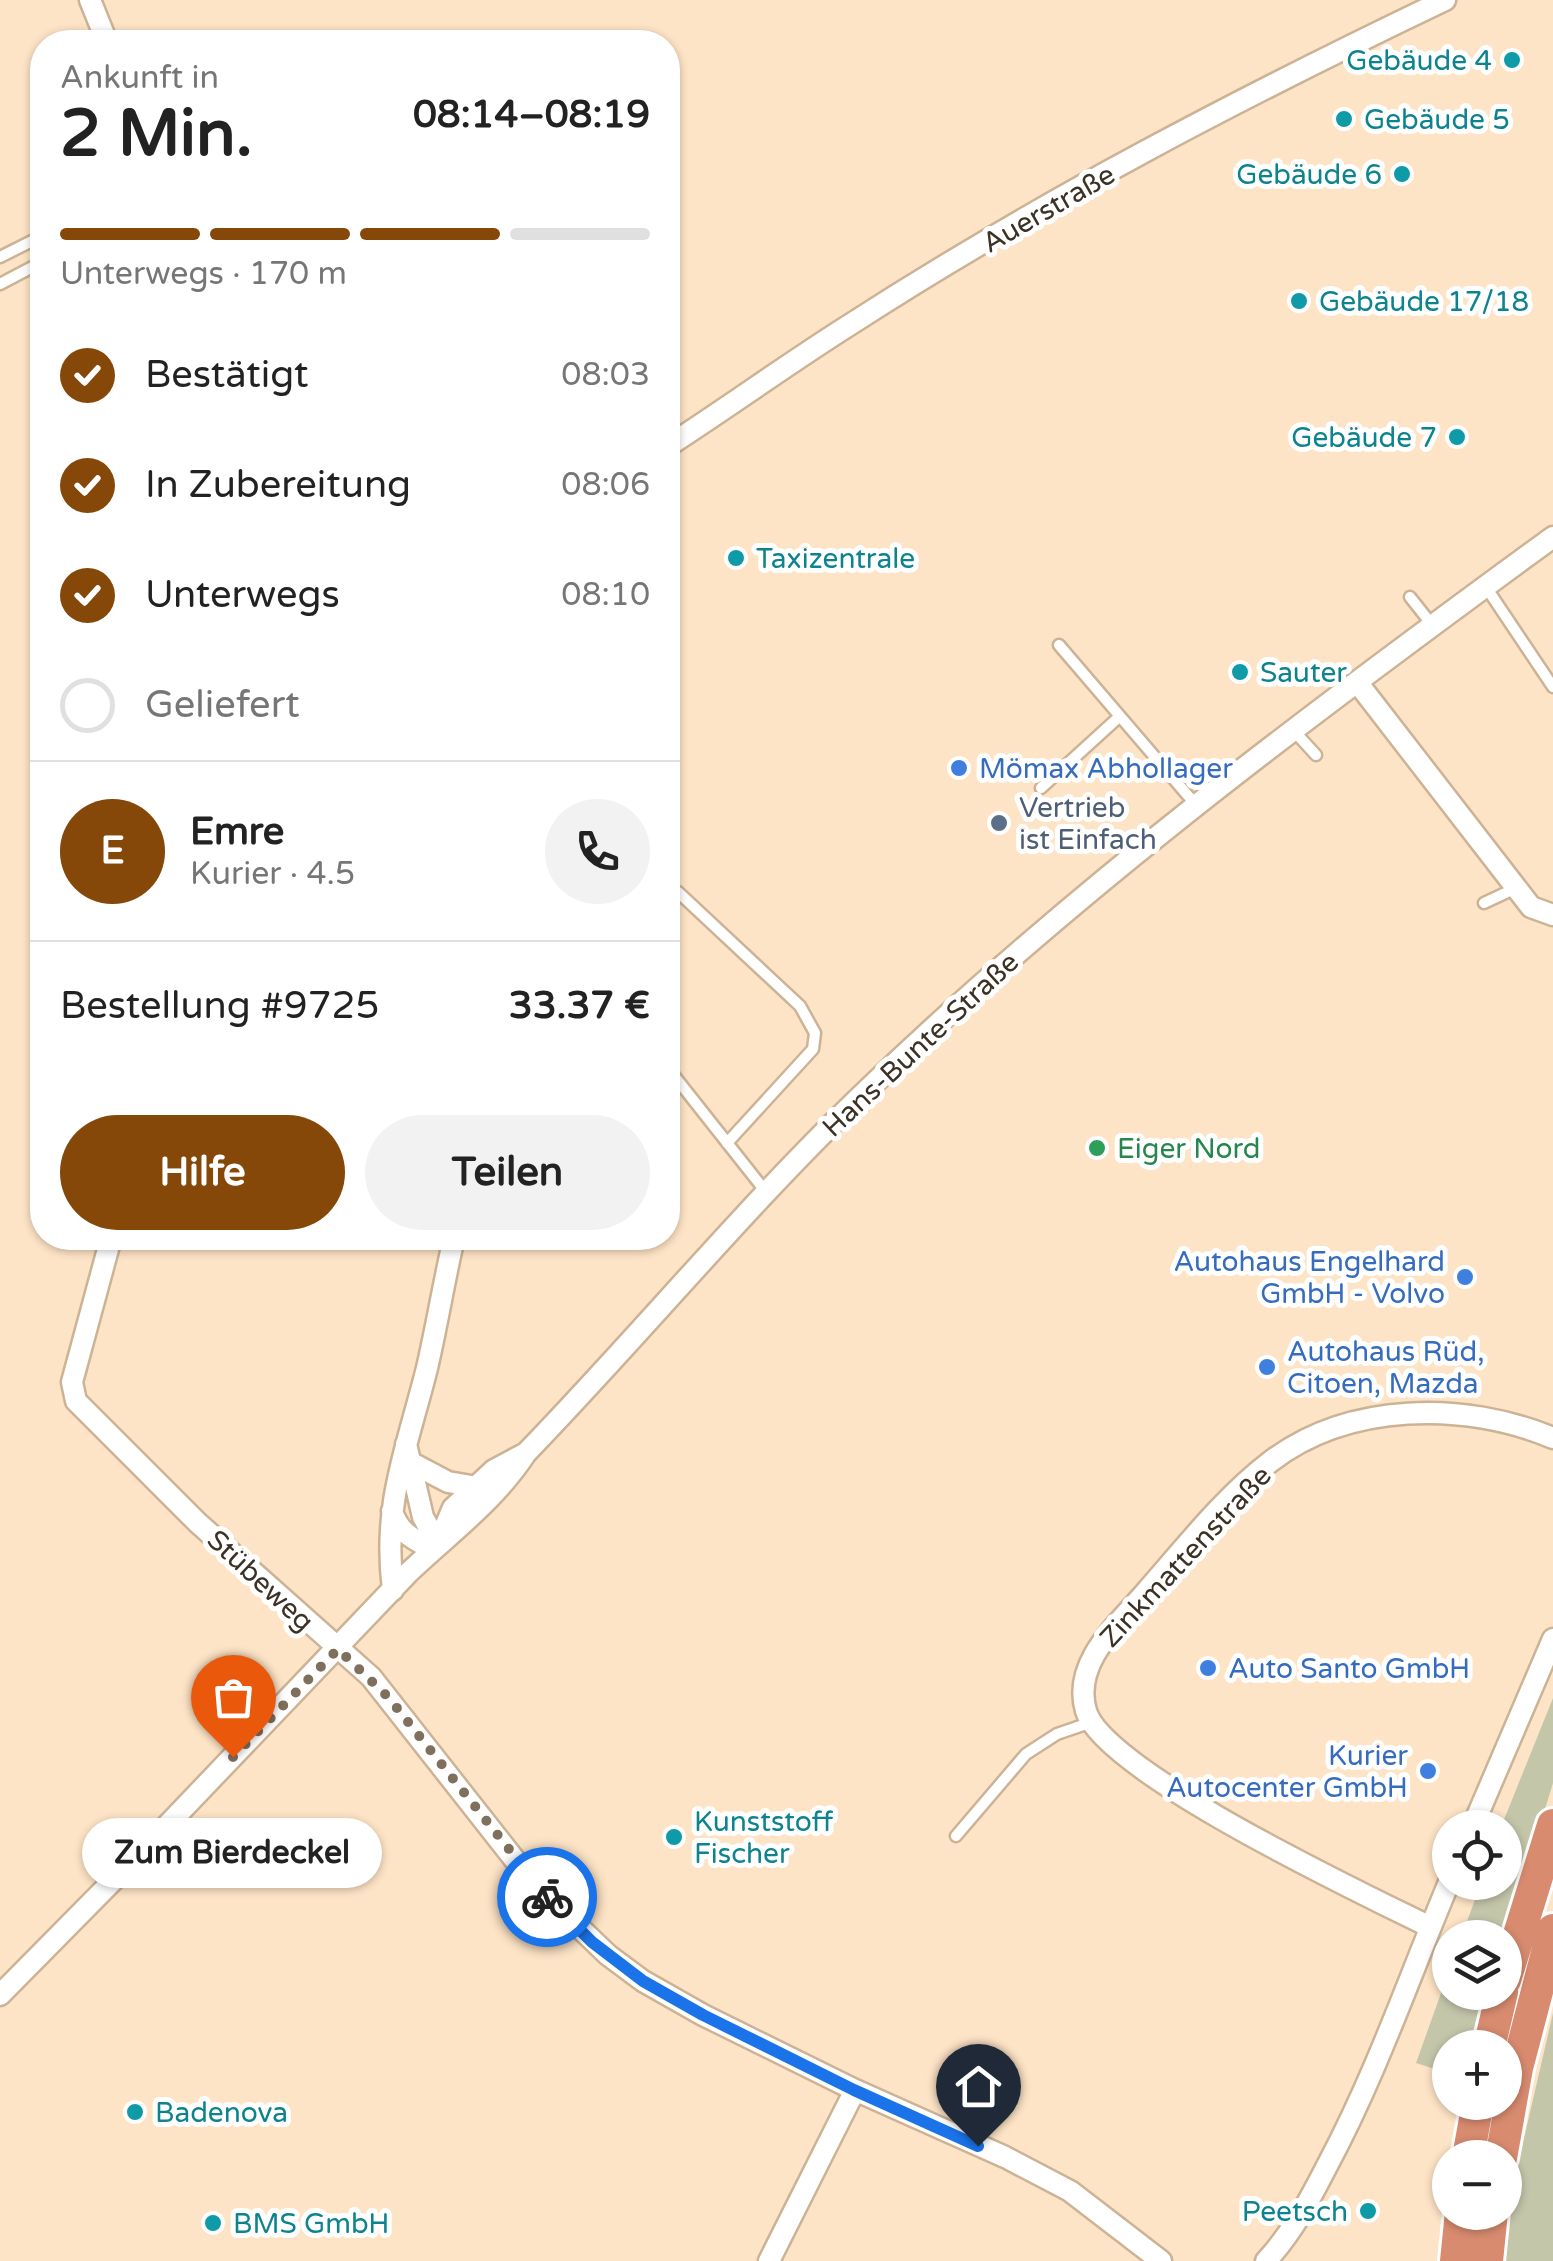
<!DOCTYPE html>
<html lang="de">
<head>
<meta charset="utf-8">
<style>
  :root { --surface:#fff; --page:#f2f2f2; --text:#222; --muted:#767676; --line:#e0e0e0; --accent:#854808 }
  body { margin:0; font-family:"Varela Round",sans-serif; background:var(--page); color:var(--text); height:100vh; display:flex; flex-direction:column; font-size:38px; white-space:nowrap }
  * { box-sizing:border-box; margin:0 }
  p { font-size:32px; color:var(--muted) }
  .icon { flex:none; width:55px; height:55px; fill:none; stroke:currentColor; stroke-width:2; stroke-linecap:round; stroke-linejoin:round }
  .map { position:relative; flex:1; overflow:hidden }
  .drawer { position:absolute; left:30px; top:30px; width:650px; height:1220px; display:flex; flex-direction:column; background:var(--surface); border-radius:40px; box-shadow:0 2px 8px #0004 }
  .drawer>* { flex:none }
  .fabs { position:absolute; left:1432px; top:1810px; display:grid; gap:20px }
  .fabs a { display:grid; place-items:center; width:90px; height:90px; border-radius:50%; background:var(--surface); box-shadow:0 2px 8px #0004; font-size:50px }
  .pin { position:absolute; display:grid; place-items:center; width:85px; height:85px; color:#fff; margin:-102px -42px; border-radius:50% 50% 50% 0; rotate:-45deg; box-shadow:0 0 10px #0007 }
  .pin .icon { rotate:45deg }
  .courier { position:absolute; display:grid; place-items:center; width:100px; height:100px; margin:-50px; border:8px solid #1a73e8; border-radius:50%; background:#fff; color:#222; box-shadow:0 2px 12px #0007 }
  .bubble { position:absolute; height:70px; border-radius:35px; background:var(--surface); box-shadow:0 2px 8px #0004; font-size:32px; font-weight:700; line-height:70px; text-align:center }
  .summary em { font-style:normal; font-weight:700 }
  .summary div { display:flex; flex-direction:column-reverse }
  .summary { display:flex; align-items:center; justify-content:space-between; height:170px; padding:0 30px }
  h1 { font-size:65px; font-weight:700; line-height:75px }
  .bar { display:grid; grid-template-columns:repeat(4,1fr); gap:15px 10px; align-content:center; height:120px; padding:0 30px }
  .bar i { height:12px; border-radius:8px; background:var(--line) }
  .bar .current { background:var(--accent) }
  .bar p { grid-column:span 4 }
  .line { display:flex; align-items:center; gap:25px; padding:0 30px; border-top:2px solid var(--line) }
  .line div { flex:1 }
  .round { display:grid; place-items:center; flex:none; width:105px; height:105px; border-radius:52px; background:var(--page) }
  ol { padding:0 30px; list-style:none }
  li { display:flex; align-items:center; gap:30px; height:110px }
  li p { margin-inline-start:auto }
  li .icon { padding:10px; border-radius:50%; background:var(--accent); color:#fff; stroke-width:4 }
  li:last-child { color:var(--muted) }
  li i { width:55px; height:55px; border:5px solid var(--line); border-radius:50% }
  .primary-button { display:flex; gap:20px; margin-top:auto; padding:20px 30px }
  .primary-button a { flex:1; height:115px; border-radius:60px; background:var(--accent); color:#fff; font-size:40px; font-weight:700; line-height:115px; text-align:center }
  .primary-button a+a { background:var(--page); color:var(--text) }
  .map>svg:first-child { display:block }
</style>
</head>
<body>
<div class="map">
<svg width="1553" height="2261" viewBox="0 0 1553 2261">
  <rect width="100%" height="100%" fill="#fee4c6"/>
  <path fill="#c4c6aa" d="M1553 1698V1783L1505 1938H1461L1481 1883 1505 1882V1828L1501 1827Z
    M1450 1968V1992L1489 1993 1473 2047 1450 2048V2074L1416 2063Z
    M1553 2013V2261H1502L1506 2216Z"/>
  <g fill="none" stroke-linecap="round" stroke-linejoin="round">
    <defs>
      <path id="service" d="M0 257 42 236
        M0 284 42 262
        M1486 587 1553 687
        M1410 597 1433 626
        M1059 645 1196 805
        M1294 731 1316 755
        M1041 788 1120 716
        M668 894 678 892 800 1006 815 1033 813 1049 727 1143
        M1484 903 1516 888
        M668 1068 766 1192
        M956 1836 1026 1754 1057 1734 1092 1722"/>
      <path id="minor" d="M90 0 107 42
        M668 446C730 406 789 363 851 324 1040 202 1242 97 1445 0
        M1357 682 1531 907 1553 915
        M111 1238 72 1382 76 1401 198 1523 371 1677 533 1883 608 1955 643 1981 703 2015 855 2090 1005 2157 1070 2191 1161 2261
        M406 1444 423 1517 438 1544
        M412 1463 448 1482 477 1487
        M392 1511C399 1533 413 1539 432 1549
        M439 1541 453 1508 494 1470 524 1454
        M393 1590C382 1505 407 1448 427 1368 437 1325 444 1281 454 1238
        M1472 1828 1553 1639
        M1430 1927C1366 1895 1104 1772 1086 1711 1072 1664 1116 1626 1144 1594 1182 1551 1224 1497 1270 1462 1348 1402 1465 1401 1553 1438
        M0 1995 158 1835 408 1573C450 1533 494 1502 526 1453 641 1334 747 1205 867 1090 1079 886 1316 710 1553 537
        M769 2261 855 2090
        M1266 2261C1293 2232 1310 2199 1328 2164 1377 2072 1410 1975 1450 1880"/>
      <path id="trunk" d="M1505 1980 1553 1825
        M1489 2048 1502 1992
        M1468 2158 1478 2102
        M1501 2158 1517 2068 1553 1930
        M1456 2261 1461 2212
        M1487 2261 1492 2212"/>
    </defs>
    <use href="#service" stroke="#ccb396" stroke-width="15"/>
    <use href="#minor" stroke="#ccb396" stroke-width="25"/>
    <use href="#trunk" stroke="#fff" stroke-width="38"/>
    <use href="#service" stroke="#fff" stroke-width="10"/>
    <use href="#minor" stroke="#fff" stroke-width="20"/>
    <use href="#trunk" stroke="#d88b6f" stroke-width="32"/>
  </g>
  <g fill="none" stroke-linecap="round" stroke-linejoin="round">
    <path stroke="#7f705d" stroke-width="10" stroke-dasharray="0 18" d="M233 1757 338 1649 389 1698 547 1897"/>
    <path stroke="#1a73e8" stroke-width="12" d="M547 1897 592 1942 643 1981 703 2015 854 2090 978 2146"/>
  </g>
  <g fill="#0f9aa8" stroke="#fff" stroke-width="4">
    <circle cx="1512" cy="60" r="10"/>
    <circle cx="1344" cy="119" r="10"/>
    <circle cx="1402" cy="174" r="10"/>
    <circle cx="1299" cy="301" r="10"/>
    <circle cx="1457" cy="437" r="10"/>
    <circle cx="736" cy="558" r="10"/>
    <circle cx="1240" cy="672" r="10"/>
    <circle cx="674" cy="1837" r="10"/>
    <circle cx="135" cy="2112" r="10"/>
    <circle cx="1368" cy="2211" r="10"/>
    <circle cx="213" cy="2223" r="10"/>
  </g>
  <g fill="#3f7fe0" stroke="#fff" stroke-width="4">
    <circle cx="959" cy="768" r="10"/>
    <circle cx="1465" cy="1277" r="10"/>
    <circle cx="1267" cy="1367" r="10"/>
    <circle cx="1208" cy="1668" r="10"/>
    <circle cx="1428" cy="1771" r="10"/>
  </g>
  <circle fill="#5c6f8a" stroke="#fff" stroke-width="4" cx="999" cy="823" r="10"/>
  <circle fill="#2e9e5b" stroke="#fff" stroke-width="4" cx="1097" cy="1148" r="10"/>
  <g text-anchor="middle" stroke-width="10" stroke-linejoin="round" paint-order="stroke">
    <g font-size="28" fill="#0d838f" stroke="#fff" text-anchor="start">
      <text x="1492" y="70" text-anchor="end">Gebäude 4</text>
      <text x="1364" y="129">Gebäude 5</text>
      <text x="1382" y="184" text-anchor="end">Gebäude 6</text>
      <text x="1319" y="311">Gebäude 17/18</text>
      <text x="1437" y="447" text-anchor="end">Gebäude 7</text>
      <text x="756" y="568">Taxizentrale</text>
      <text x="1260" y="682">Sauter</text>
      <text x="694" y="1831">Kunststoff<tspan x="694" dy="32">Fischer</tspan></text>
      <text x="155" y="2122">Badenova</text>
      <text x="1348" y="2221" text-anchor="end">Peetsch</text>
      <text x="233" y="2233">BMS GmbH</text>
    </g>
    <g font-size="28" fill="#3b3125" stroke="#fff">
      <text transform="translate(1048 208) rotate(-30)" y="10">Auerstraße</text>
      <text transform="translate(920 1044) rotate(-43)" y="10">Hans-Bunte-Straße</text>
      <text transform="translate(1185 1556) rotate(-47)" y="10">Zinkmattenstraße</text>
      <text transform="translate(261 1580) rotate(43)" y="10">Stübeweg</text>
    </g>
    <g font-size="28" fill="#366cbe" stroke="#fff" text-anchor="start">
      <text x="979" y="778">Mömax Abhollager</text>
      <text x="1445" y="1271" text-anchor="end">Autohaus Engelhard<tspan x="1445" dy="32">GmbH - Volvo</tspan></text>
      <text x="1287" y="1361">Autohaus Rüd,<tspan x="1287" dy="32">Citoen, Mazda</tspan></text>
      <text x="1228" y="1678">Auto Santo GmbH</text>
      <text x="1408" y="1765" text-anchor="end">Kurier<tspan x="1408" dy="32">Autocenter GmbH</tspan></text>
    </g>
    <g font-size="28" fill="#4e5e75" stroke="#fff" text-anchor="start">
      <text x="1019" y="817">Vertrieb<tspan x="1019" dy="32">ist Einfach</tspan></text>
    </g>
    <g font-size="28" fill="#27864d" stroke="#fff" text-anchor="start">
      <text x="1117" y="1158">Eiger Nord</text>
    </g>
  </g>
</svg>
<div class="fabs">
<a><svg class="icon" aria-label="locate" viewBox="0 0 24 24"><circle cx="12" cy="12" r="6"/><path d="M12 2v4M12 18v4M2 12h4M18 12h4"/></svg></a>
<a><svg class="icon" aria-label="layers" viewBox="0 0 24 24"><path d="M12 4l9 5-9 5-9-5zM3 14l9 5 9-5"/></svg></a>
<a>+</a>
<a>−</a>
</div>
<div class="pin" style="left:233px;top:1757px;background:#ea580c"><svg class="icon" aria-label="bag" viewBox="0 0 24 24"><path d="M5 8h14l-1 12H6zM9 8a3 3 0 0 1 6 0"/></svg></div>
<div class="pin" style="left:978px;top:2146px;background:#1f2937"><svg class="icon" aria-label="home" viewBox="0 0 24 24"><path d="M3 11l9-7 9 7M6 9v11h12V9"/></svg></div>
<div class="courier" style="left:547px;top:1897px"><svg class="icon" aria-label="bike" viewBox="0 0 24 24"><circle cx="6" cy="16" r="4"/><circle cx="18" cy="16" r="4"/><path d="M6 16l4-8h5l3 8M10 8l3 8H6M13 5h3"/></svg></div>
<div class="bubble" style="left:82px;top:1818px;width:300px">Zum Bierdeckel</div>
<section class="drawer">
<div class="summary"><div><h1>2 Min.</h1><p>Ankunft in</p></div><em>08:14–08:19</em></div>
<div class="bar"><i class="current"></i><i class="current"></i><i class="current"></i><i></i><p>Unterwegs · 170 m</p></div>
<ol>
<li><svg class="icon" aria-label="check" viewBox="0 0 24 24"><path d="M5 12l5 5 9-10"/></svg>Bestätigt<p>08:03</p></li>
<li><svg class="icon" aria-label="check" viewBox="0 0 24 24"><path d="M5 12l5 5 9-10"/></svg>In Zubereitung<p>08:06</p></li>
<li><svg class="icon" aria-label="check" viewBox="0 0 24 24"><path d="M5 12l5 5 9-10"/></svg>Unterwegs<p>08:10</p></li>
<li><i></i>Geliefert</li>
</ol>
<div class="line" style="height:180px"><b class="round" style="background:var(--accent);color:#fff">E</b><div><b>Emre</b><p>Kurier · 4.5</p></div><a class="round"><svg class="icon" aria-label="phone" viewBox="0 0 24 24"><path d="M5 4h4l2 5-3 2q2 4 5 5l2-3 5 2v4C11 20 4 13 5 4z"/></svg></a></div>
<div class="line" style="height:130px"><div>Bestellung #9725</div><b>33.37 €</b></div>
<div class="primary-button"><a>Hilfe</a><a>Teilen</a></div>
</section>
</div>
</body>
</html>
